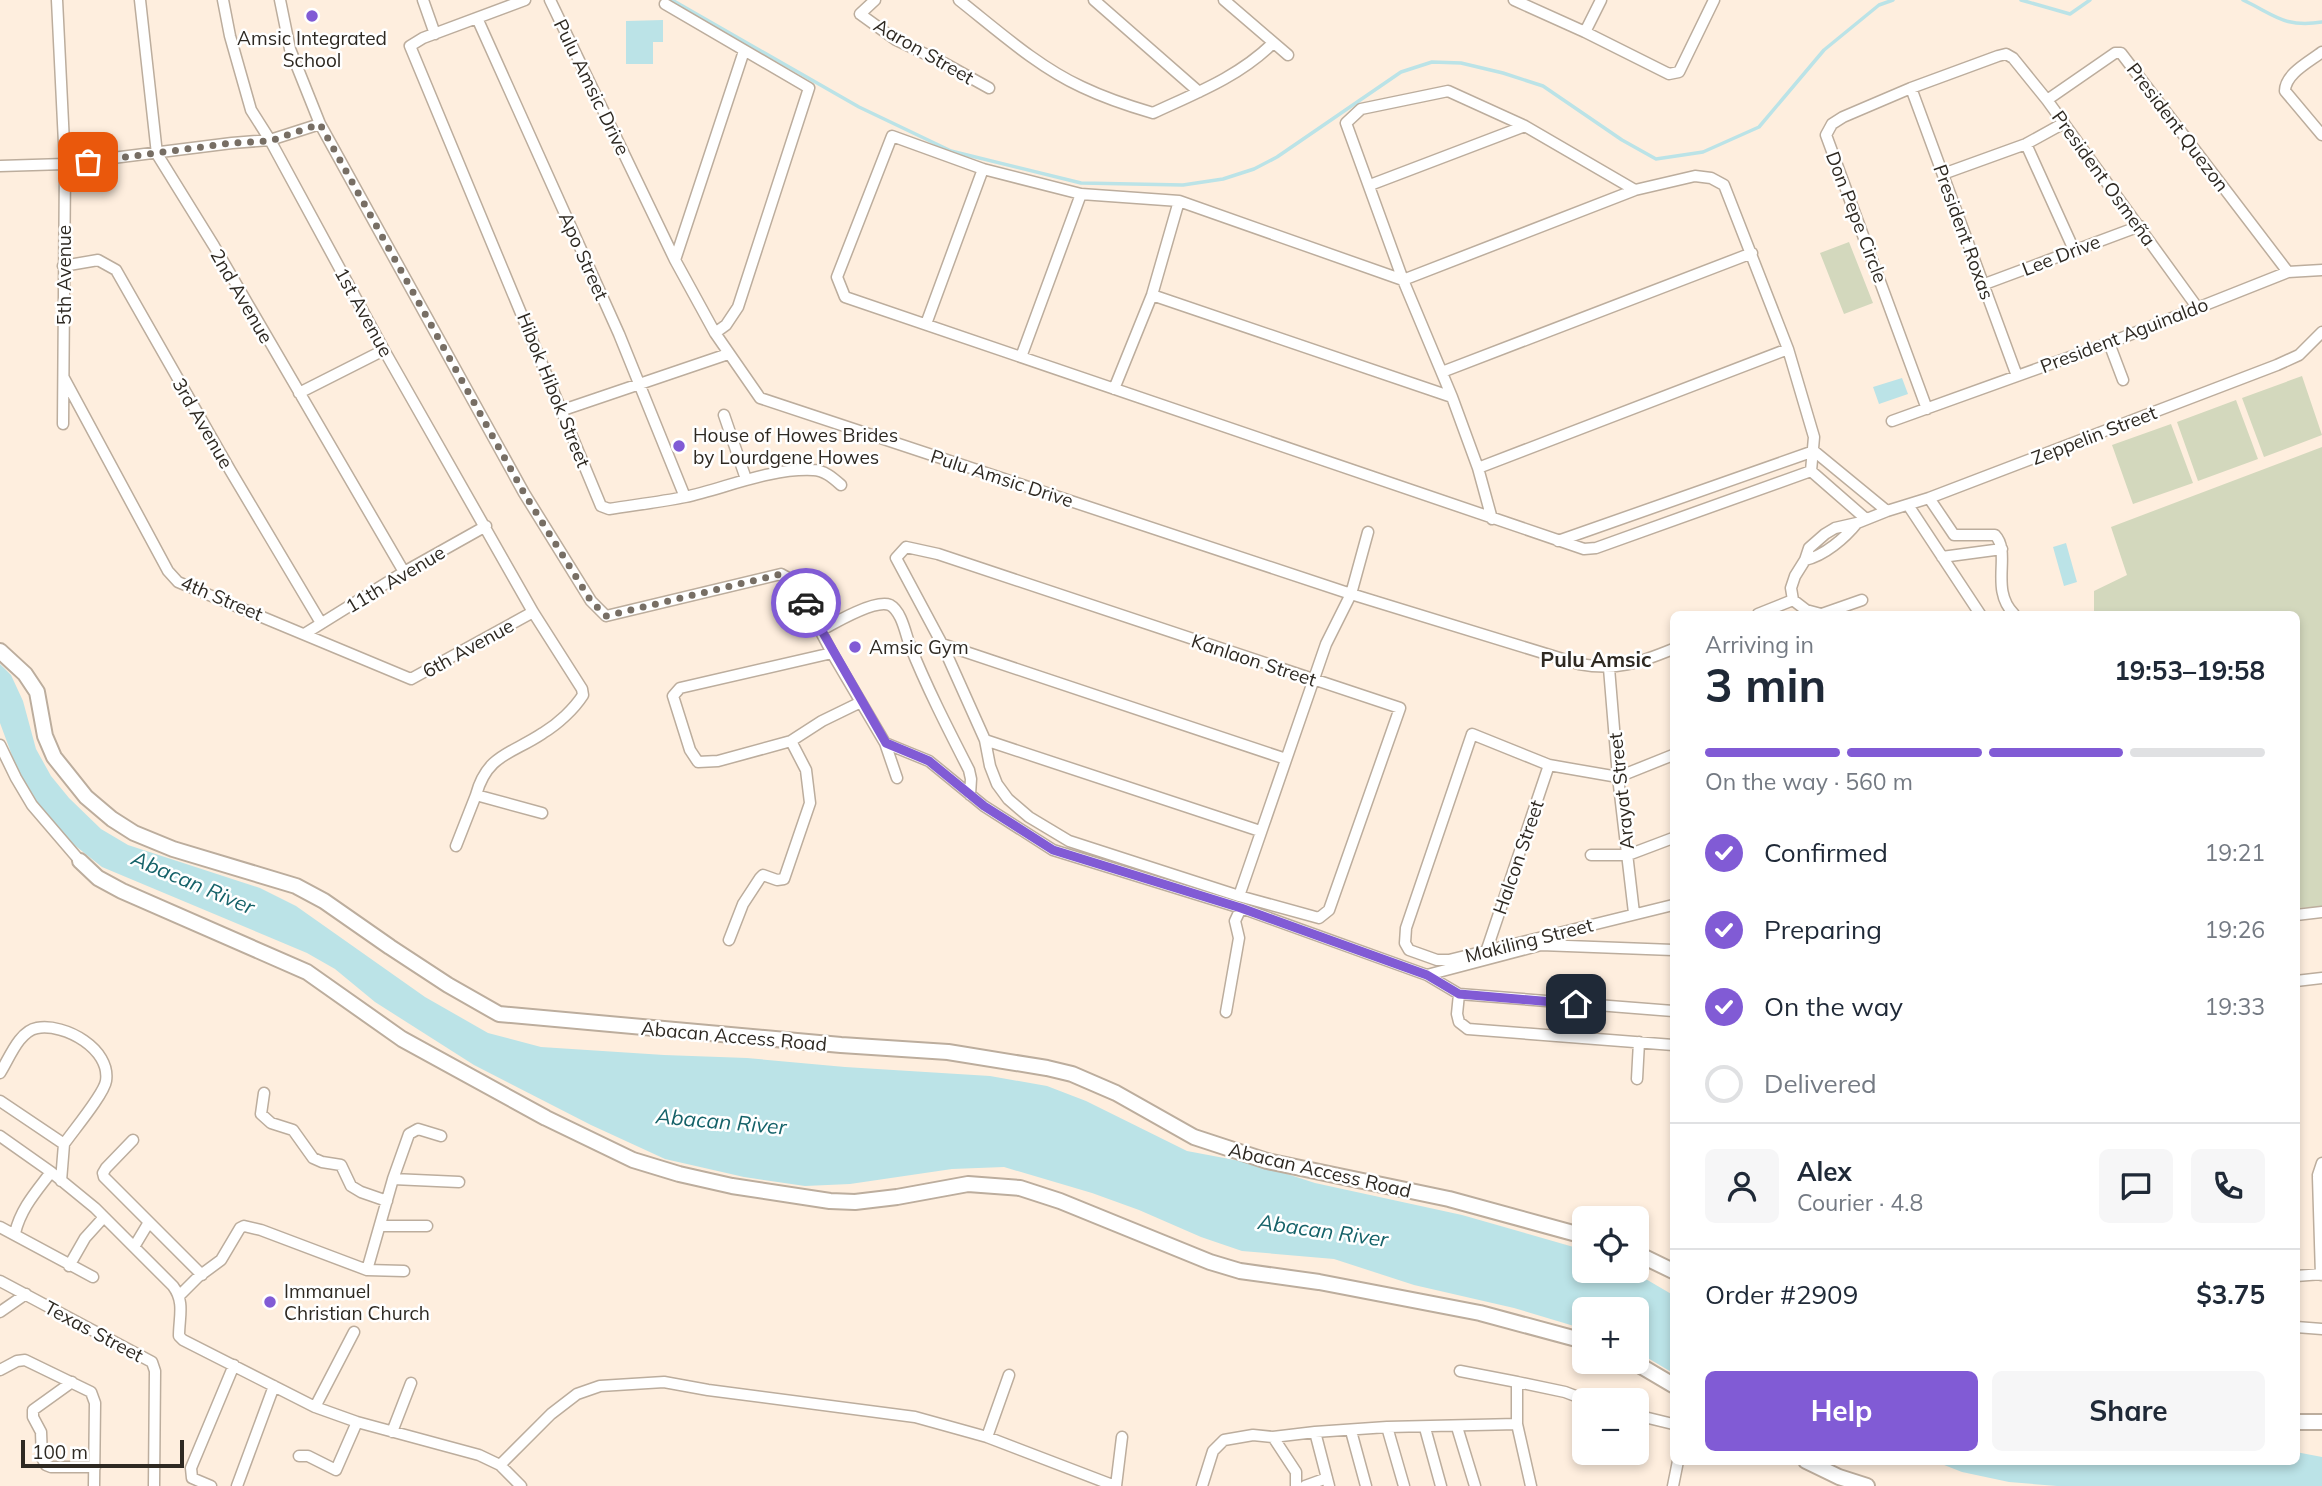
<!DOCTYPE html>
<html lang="en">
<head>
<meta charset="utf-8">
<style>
  :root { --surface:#fff; --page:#f6f6f7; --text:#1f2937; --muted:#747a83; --line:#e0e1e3; --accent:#815bd5 }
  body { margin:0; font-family:Mulish,sans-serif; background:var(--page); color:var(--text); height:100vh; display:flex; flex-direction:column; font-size:26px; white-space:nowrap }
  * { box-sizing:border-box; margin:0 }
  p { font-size:23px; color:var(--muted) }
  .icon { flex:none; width:38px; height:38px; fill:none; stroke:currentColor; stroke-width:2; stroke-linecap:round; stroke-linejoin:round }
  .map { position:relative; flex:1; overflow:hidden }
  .side { position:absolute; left:1670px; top:611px; width:630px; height:854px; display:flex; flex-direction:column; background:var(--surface); border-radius:10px; box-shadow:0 4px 10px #0003 }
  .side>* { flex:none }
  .buttons { position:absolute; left:1572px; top:1206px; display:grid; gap:14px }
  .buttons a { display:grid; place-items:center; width:77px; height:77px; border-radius:10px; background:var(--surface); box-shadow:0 4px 10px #0003; font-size:35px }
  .scale { position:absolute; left:21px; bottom:18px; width:163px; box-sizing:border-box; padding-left:7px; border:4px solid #2e2922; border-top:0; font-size:19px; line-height:24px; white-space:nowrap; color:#2e2922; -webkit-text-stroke:5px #fff; paint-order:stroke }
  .pin { position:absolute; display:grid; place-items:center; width:60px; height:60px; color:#fff; margin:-30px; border-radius:14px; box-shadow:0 4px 10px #0006 }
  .courier { position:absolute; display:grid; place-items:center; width:70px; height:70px; margin:-35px; border:5px solid #815bd5; border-radius:50%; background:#fff; color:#222; box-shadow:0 2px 9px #0007 }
  .summary em { font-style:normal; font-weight:700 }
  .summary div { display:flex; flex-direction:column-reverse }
  .summary { display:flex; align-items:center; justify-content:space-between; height:119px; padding:0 35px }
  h1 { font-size:46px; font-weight:700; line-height:52px }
  .bar { display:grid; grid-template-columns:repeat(4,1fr); gap:10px 7px; align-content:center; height:84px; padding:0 35px }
  .bar i { height:9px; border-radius:5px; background:var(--line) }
  .bar .on { background:var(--accent) }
  .bar p { grid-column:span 4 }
  .line { display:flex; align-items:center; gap:18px; padding:0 35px; border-top:2px solid var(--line) }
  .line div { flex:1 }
  .round { display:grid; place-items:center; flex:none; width:74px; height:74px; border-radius:10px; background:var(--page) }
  ol { padding:0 35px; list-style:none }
  li { display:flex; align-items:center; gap:21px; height:77px }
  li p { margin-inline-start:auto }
  li .icon { padding:7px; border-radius:50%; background:var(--accent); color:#fff; stroke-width:4 }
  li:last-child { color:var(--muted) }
  li i { width:38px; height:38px; border:4px solid var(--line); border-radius:50% }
  .primary-button { display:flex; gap:14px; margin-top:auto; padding:14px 35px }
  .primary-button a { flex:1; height:80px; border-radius:10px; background:var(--accent); color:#fff; font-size:28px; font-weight:700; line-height:80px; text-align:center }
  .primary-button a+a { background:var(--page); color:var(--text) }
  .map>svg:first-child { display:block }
</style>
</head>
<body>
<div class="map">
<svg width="2322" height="1486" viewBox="0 0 2322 1486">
  <rect width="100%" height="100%" fill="#feeede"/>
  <path fill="#d3d8bd" d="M1849 242 1873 303 1844 314 1820 253Z
    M2302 376 2322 435 2264 457 2242 398Z
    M2236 400 2258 459 2198 481 2177 422Z
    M2171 424 2193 483 2133 504 2112 445Z
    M2322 447V907L2296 908V614H2094V591L2127 575 2111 527Z"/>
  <path fill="#bbe3e7" d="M663 20V42H653V64H626V21Z
    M1902 378 1908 394 1879 404 1873 387Z
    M2066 543 2077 582 2064 586 2053 547Z
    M0 664 11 675 23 701 36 749 51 776 69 798 101 829 128 845 260 888 296 906 425 997 488 1033 541 1047 664 1055 747 1058 845 1067 990 1076 1047 1086 1086 1101 1187 1151 1256 1164 1315 1183 1462 1215 1584 1250V1270L1632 1271 1673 1295V1373L1636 1351V1309H1584V1329L1514 1308 1414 1285 1334 1259 1242 1251 1201 1237 1139 1210 1092 1193 1004 1167 952 1169 850 1184 805 1186 744 1177 665 1159 591 1125 474 1065 375 1002 335 969 307 953 102 867 73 844 40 807 20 777 0 723Z
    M2296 1452 2322 1457V1486H2057L2009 1482 1962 1472 1934 1461H2296Z"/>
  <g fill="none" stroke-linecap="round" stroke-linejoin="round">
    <path stroke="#bbe3e7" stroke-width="3.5" d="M672 0 859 107 951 151 1081 183 1183 185 1223 179 1254 169 1277 157 1401 72 1432 62 1461 63 1503 73 1543 86 1622 140 1656 159 1703 152 1759 127 1824 50 1879 5 1893 0
      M2021 0 2070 14 2090 0
      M2243 0C2275 15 2284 28 2322 22"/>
    <defs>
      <path id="street" d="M57 0 65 164 63 424
        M140 0 157 154 214 246 404 572
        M223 0 230 36 251 110 270 140 384 350 533 612 582 689 583 695C574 709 558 724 543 733 512 754 487 754 476 795L542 813
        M280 0 290 49 320 124 524 493 591 601 606 616 781 574 790 579 799 590 832 653 885 743 929 761 984 806 1053 850 1241 908 1427 975 1459 994 1673 1011
        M423 0 435 34
        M525 0 423 38 410 46 601 506 609 509C634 505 660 502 685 497 726 488 770 468 813 470 824 470 833 478 841 485
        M550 0 675 260 715 333 760 398 1351 594 1579 664C1616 671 1639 663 1673 649
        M875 0 860 14 896 40 944 63 989 88
        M959 0C997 30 1038 67 1082 87 1105 98 1129 106 1153 113 1196 93 1238 77 1272 44
        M1094 0 1199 92
        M1224 0 1288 55
        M1514 0 1585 32 1669 74 1679 72 1714 0
        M665 4 809 88 738 307 726 325 715 333
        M477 18 619 334 685 497
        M1585 32 1601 0
        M2322 52C2309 62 2285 74 2285 91L2322 135
        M1911 88 2017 376
        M2047 100 2115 53H2121L2288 272
        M2026 144 2074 250
        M0 166 65 164 232 143 270 140 320 124
        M1943 174 2026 144 2064 123
        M1370 185 1525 126
        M675 260 744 51
        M63 266 98 260 116 270 230 470 321 623
        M1982 285 2140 226
        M1152 295 1452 397
        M926 324 983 169
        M2109 343 2123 380
        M1021 357 1081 194
        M1442 372 1752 253
        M64 378 168 571 178 582 411 679 533 612
        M1114 389 1152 295 1179 201
        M299 393 384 350
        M1927 409 1826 135 1832 124 1843 117 1911 88 1998 56 2006 54 2013 58 2047 100 2197 307
        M563 410 728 354
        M724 415 746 479
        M1892 421 2109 343 2288 272 2322 270
        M1478 468 1788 349
        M1811 471 1814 437 1788 349 1724 185 1711 178 1695 176 1635 190 1403 280 1179 201 1081 194 983 169 892 136 837 277 845 297 1584 549 1596 548 1811 471 1866 519
        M1929 498 1954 535H1995C2012 553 1989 589 2014 614
        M1908 505 1980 614
        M1492 519 1478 468 1452 397 1403 280 1346 123 1361 109 1448 91 1525 126 1635 190
        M1558 541 1814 451 1887 511
        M906 547 938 554 1400 708 1329 910 1319 918 1239 896 1069 841 1029 817 1008 799 997 784 990 766 985 740 942 644 896 558Z
        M1942 557 2002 549
        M1805 560C1824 556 1845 538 1857 523
        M1793 600 1806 610 1821 614
        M1758 614 1793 600 1791 588 1795 576 1805 560 1809 548 1825 534 1835 528 1857 523 1887 511 1929 498 2277 365 2299 355 2322 332
        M1822 614 1862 600
        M820 631C834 623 875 599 890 605 901 611 905 631 909 643 926 686 948 729 969 770L971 779 970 795
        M306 633 404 572 486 526
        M942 644 1286 759
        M832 653 680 688 673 696 690 750 698 762 718 761 791 741 822 721 861 702
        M1609 668 1618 777 1634 913
        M985 740 1260 831
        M885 743 897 778
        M0 745 16 778 32 805 80 861
        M1673 755 1618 777 1549 765 1472 734 1406 928 1405 943 1409 950 1437 960H1449L1673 905
        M456 846 476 795
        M1591 855H1628L1673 838
        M1239 896 1326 644 1351 594 1368 532
        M2296 915 2322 912
        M729 940 743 904 760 878 763 875 777 880 784 879 810 803 806 770 791 741
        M1487 949 1549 765
        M1427 975 1541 945 1673 950
        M2296 981 2322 978
        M1459 994 1457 1014 1459 1022 1468 1029 1673 1045
        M1226 1012 1239 938 1235 921 1241 908
        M0 1073C9 1059 19 1031 37 1028 65 1023 111 1049 106 1081 104 1094 73 1131 64 1144
        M1637 1079 1639 1042
        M264 1093 261 1114 271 1123 293 1130 313 1158 322 1162 341 1165 351 1186 361 1192 387 1201
        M0 1101 64 1144 61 1181
        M0 1136 51 1172 95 1208 173 1286C185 1302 179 1317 179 1336L183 1340 315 1407 357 1422 479 1455 500 1465 521 1486
        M133 1140 106 1168 103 1173 104 1177 202 1275
        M2318 1177 2321 1275
        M2322 1178 2318 1175 2322 1163
        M393 1179 459 1182
        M381 1226H427
        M0 1227 93 1277
        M15 1233C21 1208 36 1192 51 1172
        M134 1247 149 1222
        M69 1266 85 1238 104 1217
        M367 1270 393 1179 409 1134 418 1129 441 1136
        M2296 1276 2322 1274
        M0 1281 152 1362 155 1371 154 1486
        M180 1295 198 1277 221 1260 240 1228 244 1226 261 1230 367 1270 404 1271
        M0 1312 26 1294
        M2296 1327 2322 1329
        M0 1370 17 1361 25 1360 91 1392 95 1403 94 1486
        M1460 1371 1517 1382V1424L1531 1486
        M72 1382 33 1410V1417L41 1432 42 1458 46 1465 51 1467H95
        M1517 1382 1565 1392 1586 1400
        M315 1407 354 1332
        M1636 1415 1673 1424
        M1387 1427 1404 1486
        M1457 1427 1475 1486
        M1425 1428 1441 1486
        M1351 1431 1366 1486
        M392 1432 411 1383
        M987 1437 1009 1375
        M1273 1437 1296 1472V1486
        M299 1456H308L336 1470 357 1422
        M500 1465 551 1414 577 1394 600 1386 664 1382 708 1390 915 1417 987 1437 1115 1486
        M211 1486 192 1478 191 1468 234 1365
        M237 1486 274 1386
        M1116 1486 1122 1437
        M1202 1486 1213 1451 1224 1440 1253 1435 1273 1437 1315 1432
        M1305 1486 1327 1478
        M1329 1486 1315 1432 1387 1427 1517 1424
        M1673 1486 1678 1461"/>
      <path id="secondary" d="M0 651 25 674 37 692 45 736 54 757 86 797 112 819 134 833 173 849 296 886 324 901 390 947 448 985 499 1014 841 1045 948 1052 1047 1068 1072 1074 1116 1093 1194 1137 1267 1161 1449 1199 1584 1236
        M80 861 98 878 122 891 307 972 402 1039 546 1118 633 1160 679 1174 732 1186 830 1201 855 1202 897 1197 968 1184 1020 1188 1060 1201 1210 1262 1240 1271 1319 1282 1480 1313 1584 1341
        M1636 1253 1673 1271
        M1634 1362 1673 1385
        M2296 1422H2322
        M1806 1461 1839 1477 1867 1486"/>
    </defs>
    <use href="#street" stroke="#bcad9d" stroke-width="13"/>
    <use href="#secondary" stroke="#bcad9d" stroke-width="18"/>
    <use href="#street" stroke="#fff" stroke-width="10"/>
    <use href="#secondary" stroke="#fff" stroke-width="14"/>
  </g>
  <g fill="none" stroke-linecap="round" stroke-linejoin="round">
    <path stroke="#776e64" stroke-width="7" stroke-dasharray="0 12.6" d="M88 162 232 143 270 141 320 124 524 493 591 601 606 616 781 574 790 579 806 603"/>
    <path stroke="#815bd5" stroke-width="9" d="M806 603 886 743 929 761 984 806 1053 850 1241 908 1427 975 1459 994 1576 1004"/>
  </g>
  <g fill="#815bd5" stroke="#fff" stroke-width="2.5">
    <circle cx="312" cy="16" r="7"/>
    <circle cx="679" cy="446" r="7"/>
    <circle cx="855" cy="647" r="7"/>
    <circle cx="270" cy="1302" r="7"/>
  </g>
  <g text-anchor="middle" stroke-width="5" stroke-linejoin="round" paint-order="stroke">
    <g font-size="19" fill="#2e2922" stroke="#fff" text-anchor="start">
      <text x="312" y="45" text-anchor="middle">Amsic Integrated<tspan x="312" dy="22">School</tspan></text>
      <text x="693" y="442">House of Howes Brides<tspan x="693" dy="22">by Lourdgene Howes</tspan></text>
      <text x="869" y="654">Amsic Gym</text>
      <text x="284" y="1298">Immanuel<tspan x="284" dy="22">Christian Church</tspan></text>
    </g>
    <g font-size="19" fill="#2e2922" stroke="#fff">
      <text transform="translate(924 51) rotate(30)" y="7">Aaron Street</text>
      <text transform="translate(592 87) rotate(64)" y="7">Pulu Amsic Drive</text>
      <text transform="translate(2178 127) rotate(53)" y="7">President Quezon</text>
      <text transform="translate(2104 178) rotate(54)" y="7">President Osmeña</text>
      <text transform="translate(1857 217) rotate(69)" y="7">Don Pepe Circle</text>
      <text transform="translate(1964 232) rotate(70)" y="7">President Roxas</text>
      <text transform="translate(2061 255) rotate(-21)" y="7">Lee Drive</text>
      <text transform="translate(584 256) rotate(66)" y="7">Apo Street</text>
      <text transform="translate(64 275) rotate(-90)" y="7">5th Avenue</text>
      <text transform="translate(242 296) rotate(60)" y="7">2nd Avenue</text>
      <text transform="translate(364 312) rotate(61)" y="7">1st Avenue</text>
      <text transform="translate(2124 335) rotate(-21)" y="7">President Aguinaldo</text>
      <text transform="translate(554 390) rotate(68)" y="7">Hibok Hibok Street</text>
      <text transform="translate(203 423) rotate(60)" y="7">3rd Avenue</text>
      <text transform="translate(2094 435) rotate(-21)" y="7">Zeppelin Street</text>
      <text transform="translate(1002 478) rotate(18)" y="7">Pulu Amsic Drive</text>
      <text transform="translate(395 579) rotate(-31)" y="7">11th Avenue</text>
      <text transform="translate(222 598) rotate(23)" y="7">4th Street</text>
      <text transform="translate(468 648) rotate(-29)" y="7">6th Avenue</text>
      <text transform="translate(1254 660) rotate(18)" y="7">Kanlaon Street</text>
      <text transform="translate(1621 791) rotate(-96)" y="7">Arayat Street</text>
      <text transform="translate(1518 857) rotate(-71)" y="7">Halcon Street</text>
      <text transform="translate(1529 940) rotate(-14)" y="7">Makiling Street</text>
      <text transform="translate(734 1036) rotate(5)" y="7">Abacan Access Road</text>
      <text transform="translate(1320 1170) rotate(13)" y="7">Abacan Access Road</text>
      <text transform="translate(94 1331) rotate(28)" y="7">Texas Street</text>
    </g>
    <g font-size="21" font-weight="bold" fill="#2e2922" stroke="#fff">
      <text x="1596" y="667">Pulu Amsic</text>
    </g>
    <g font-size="21" font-style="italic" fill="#156269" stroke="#fff">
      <text transform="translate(193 883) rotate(23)" y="7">Abacan River</text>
      <text transform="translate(721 1122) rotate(5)" y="7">Abacan River</text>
      <text transform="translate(1323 1231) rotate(8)" y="7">Abacan River</text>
    </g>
  </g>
</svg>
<div class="buttons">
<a><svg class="icon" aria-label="locate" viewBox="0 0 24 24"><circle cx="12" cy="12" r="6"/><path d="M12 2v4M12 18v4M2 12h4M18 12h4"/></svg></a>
<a>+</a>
<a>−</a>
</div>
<div class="scale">100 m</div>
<div class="pin" style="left:88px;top:162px;background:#ea580c"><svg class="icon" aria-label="bag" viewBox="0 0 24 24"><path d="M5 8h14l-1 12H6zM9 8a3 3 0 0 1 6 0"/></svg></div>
<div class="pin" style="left:1576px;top:1004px;background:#1f2937"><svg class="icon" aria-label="home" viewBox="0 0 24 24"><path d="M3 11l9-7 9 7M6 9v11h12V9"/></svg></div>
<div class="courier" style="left:806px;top:603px"><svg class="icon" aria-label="car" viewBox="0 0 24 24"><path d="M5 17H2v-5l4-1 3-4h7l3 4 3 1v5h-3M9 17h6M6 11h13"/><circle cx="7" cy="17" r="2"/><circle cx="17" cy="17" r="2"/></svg></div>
<section class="side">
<div class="summary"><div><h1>3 min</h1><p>Arriving in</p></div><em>19:53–19:58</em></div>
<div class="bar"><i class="on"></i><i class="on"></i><i class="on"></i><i></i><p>On the way · 560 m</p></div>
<ol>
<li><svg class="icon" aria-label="check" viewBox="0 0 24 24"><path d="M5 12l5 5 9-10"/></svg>Confirmed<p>19:21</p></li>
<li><svg class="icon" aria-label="check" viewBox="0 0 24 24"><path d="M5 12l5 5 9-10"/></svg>Preparing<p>19:26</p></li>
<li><svg class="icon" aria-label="check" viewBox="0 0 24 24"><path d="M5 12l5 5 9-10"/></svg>On the way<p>19:33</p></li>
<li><i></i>Delivered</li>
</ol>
<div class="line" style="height:126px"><a class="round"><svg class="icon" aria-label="person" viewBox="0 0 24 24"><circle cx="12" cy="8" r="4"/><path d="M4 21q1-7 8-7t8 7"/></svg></a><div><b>Alex</b><p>Courier · 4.8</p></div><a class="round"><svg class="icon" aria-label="chat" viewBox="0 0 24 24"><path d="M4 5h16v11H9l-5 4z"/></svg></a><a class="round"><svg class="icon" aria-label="phone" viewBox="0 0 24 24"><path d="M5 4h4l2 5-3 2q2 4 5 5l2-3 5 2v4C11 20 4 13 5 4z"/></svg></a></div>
<div class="line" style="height:91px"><div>Order #2909</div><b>$3.75</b></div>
<div class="primary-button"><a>Help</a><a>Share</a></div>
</section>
</div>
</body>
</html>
